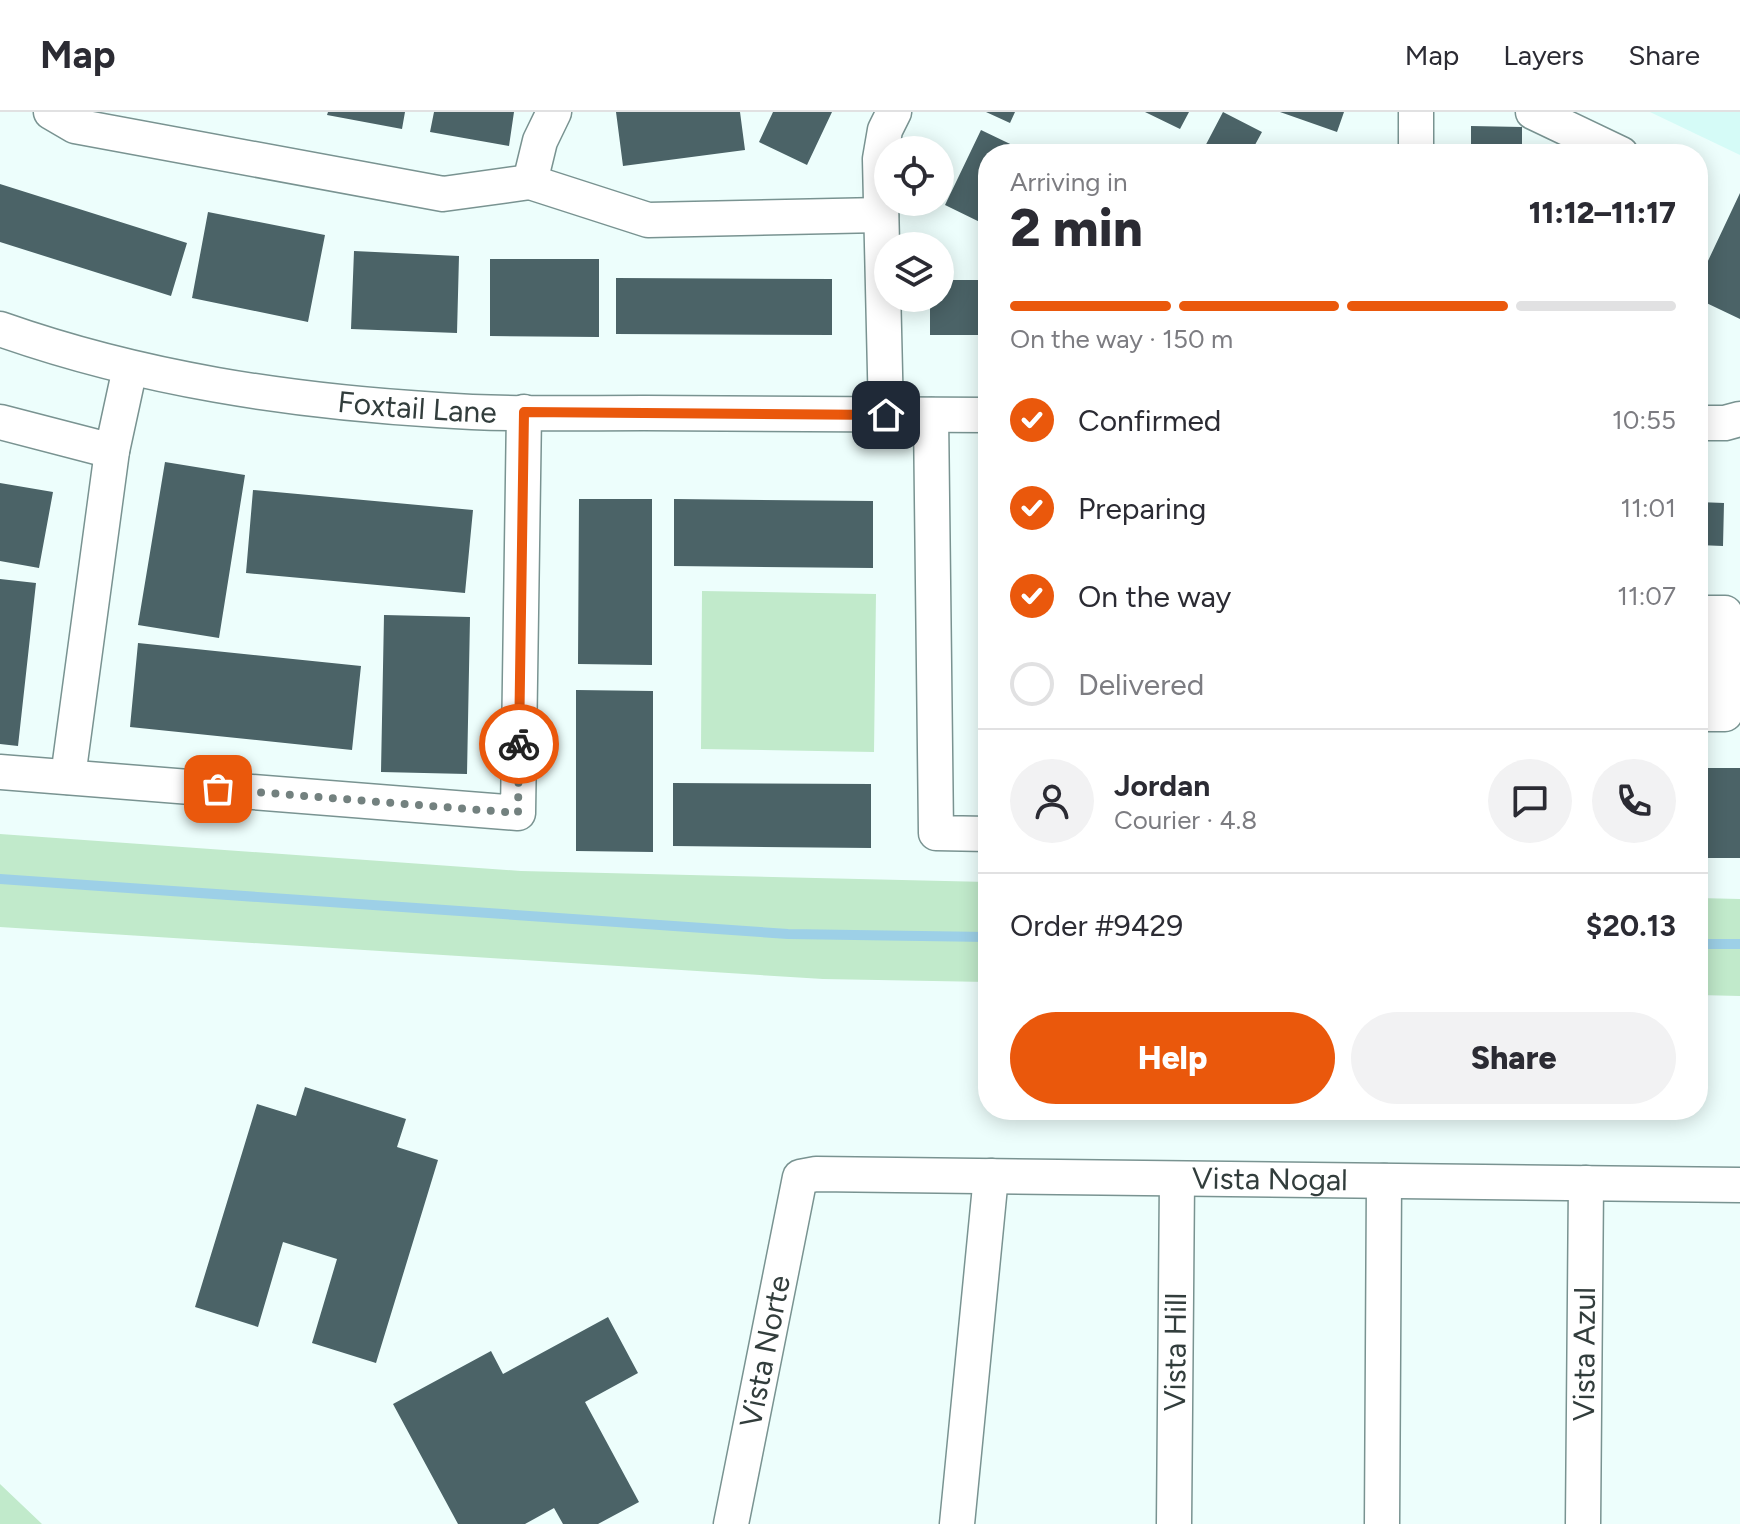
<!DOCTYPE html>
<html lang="en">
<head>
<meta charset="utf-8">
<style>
  :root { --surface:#fff; --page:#f2f2f3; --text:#2b2b33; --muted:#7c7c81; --line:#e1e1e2; --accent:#ea580c }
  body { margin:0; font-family:Figtree,sans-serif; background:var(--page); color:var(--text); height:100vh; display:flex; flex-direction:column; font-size:30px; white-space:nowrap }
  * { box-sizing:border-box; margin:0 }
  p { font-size:26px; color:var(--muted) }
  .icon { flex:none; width:44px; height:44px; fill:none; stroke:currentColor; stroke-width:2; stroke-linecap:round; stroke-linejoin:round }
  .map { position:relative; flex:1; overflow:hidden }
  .side { position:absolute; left:978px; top:32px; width:730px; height:976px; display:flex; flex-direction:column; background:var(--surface); border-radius:32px; box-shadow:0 4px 20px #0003 }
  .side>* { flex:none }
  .controls { position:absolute; left:874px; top:24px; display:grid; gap:16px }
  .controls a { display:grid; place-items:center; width:80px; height:80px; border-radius:50%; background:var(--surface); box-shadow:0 4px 20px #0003; font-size:40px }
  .pin { position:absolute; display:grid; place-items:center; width:68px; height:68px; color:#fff; margin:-34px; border-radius:16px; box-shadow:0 4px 12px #0006 }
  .courier { position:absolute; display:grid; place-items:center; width:80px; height:80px; margin:-40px; border:6px solid #ea580c; border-radius:50%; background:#fff; color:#222; box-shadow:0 2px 10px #0007 }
  .overview em { font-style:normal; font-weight:800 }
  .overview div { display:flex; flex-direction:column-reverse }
  .overview { display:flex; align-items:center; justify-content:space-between; height:136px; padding:0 32px }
  h1 { font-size:52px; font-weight:800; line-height:60px }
  .bar { display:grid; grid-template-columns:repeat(4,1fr); gap:12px 8px; align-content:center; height:96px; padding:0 32px }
  .bar i { height:10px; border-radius:6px; background:var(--line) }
  .bar .on { background:var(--accent) }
  .bar p { grid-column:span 4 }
  .line { display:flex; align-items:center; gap:20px; padding:0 32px; border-top:2px solid var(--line) }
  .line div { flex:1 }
  .round { display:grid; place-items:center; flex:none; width:84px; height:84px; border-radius:42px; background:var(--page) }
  ol { padding:0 32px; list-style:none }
  li { display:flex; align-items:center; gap:24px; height:88px }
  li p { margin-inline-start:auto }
  li .icon { padding:8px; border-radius:50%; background:var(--accent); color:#fff; stroke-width:4 }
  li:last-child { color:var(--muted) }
  li i { width:44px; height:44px; border:4px solid var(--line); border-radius:50% }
  .primary-button { display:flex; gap:16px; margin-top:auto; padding:16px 32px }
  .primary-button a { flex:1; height:92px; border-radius:48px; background:var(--accent); color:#fff; font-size:32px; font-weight:800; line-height:92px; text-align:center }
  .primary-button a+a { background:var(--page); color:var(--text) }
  header { display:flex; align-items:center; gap:48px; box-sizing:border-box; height:112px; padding:0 40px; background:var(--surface); border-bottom:2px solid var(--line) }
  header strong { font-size:38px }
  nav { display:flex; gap:44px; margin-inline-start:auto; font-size:28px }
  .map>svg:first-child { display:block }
</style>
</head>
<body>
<header>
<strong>Map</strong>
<nav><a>Map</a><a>Layers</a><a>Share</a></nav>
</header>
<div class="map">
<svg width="1740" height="1412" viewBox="0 0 1740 1412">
  <rect width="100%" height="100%" fill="#edfefc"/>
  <path fill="#d5fbf7" d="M1650 0H1740V43Z"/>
  <path fill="#c1eacb" d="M702 479 876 482 874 640 701 637Z
    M0 722 521 759 988 770V870L823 867 0 815Z
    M1698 786 1740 787V884L1698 883Z
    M0 1372 42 1412H0Z"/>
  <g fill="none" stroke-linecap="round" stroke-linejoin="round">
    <path stroke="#9dd0e7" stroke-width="10" d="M0 767 788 822 988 825
      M1698 832H1740"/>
  </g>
  <path fill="#4b6367" d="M328 0H405L402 17 327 3Z
    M434 0H514L509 34 430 20Z
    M616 0H740L745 38 623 54Z
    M773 0H832L807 53 759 30Z
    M986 0H1015L1010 11Z
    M1145 0H1189L1180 17Z
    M1223 0 1262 20 1250 42H1201Z
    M1280 0H1344L1337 20Z
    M1471 14 1522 15V42H1471Z
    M981 18 1031 42H988V114L945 93Z
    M0 72 187 131 171 184 0 130Z
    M1740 81V207L1698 187V170Z
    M208 100 325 123 308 210 192 186Z
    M354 139 459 144 457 221 351 217Z
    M490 147H599V225L490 224Z
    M616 166 832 167V223L616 222Z
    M940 168H988V223H930V186H940Z
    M165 350 245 363 219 526 138 513Z
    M0 371 53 380 39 456 0 449Z
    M253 378 473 398 465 481 246 461Z
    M579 387H652V553L578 552Z
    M674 387 873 389V456L674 454Z
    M1698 390 1724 391 1723 434 1698 433Z
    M0 467 36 471 18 634 0 632Z
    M384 503 470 505 467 662 381 660Z
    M138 531 361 554 352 638 130 615Z
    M576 578 653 579V740L576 739Z
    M1698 656H1740V746H1698Z
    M673 671 871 672V736L673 734Z
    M305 975 406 1007 397 1035 438 1048 376 1251 312 1231 337 1147 283 1130 258 1215 195 1195 257 992 296 1004Z
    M608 1205 638 1261 585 1290 639 1390 598 1412H563L554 1396 525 1412H458L393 1292 491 1239 503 1262Z"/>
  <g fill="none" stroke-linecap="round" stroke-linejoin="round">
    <defs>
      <g id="minor">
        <path d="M51 0 75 14 443 82 530 70 648 108 881 103"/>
        <path d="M1416 0V42"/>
        <path d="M1533 0 1621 42"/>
        <path d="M530 70 540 29 554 0"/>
        <path id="s1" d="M0 217C142 267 289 289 438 298 506 303 575 301 644 301 758 302 873 303 988 303"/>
        <path d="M886 303 880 47 885 18 894 0"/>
        <path d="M931 303 936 721 988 722"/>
        <path d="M0 310 112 339"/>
        <path d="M1698 311H1725L1740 307"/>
        <path d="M1698 501H1725V602H1698"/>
        <path d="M0 660 518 701 524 300"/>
        <path d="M68 665 112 339 130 256"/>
        <path id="s2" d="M731 1412 800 1065 816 1062 1740 1073"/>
        <path d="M957 1412 991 1064"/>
        <path id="s3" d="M1174 1412 1177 1068"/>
        <path d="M1382 1412 1384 1069"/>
        <path id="s4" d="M1583 1412 1586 1071"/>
      </g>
    </defs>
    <use href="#minor" stroke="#799391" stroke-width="37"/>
    <use href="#minor" stroke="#fff" stroke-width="34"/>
  </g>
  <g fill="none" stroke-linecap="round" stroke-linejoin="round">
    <path stroke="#73817f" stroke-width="8" stroke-dasharray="0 14.4" d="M218 677 518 701 519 632"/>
    <path stroke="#ea580c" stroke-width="10" d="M519 632 524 300 886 303"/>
  </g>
  <g text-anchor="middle" stroke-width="8" stroke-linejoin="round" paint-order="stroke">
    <g font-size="30" fill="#323d3c" stroke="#fff">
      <text dy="10" stroke="none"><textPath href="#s1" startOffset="426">Foxtail Lane</textPath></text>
      <text dy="10" stroke="none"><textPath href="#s2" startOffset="824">Vista Nogal</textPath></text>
      <text dy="10" stroke="none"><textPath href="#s2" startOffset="176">Vista Norte</textPath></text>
      <text dy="10" stroke="none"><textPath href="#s3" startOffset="172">Vista Hill</textPath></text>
      <text dy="10" stroke="none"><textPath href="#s4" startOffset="170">Vista Azul</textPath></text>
    </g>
  </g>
</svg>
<div class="controls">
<a><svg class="icon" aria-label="locate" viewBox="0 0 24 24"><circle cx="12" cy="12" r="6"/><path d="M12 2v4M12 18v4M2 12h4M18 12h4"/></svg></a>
<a><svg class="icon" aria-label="layers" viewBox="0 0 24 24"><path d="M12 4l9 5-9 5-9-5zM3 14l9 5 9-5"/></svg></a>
</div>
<div class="pin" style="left:218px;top:677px;background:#ea580c"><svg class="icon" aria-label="bag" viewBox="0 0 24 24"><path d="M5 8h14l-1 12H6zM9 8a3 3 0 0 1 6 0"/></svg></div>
<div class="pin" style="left:886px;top:303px;background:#1f2937"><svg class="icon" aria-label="home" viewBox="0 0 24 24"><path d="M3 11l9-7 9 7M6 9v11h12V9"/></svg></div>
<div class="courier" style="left:519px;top:632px"><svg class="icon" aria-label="bike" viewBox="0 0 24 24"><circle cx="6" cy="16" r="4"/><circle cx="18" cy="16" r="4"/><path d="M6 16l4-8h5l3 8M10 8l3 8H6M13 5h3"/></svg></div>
<section class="side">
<div class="overview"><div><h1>2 min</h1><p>Arriving in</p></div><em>11:12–11:17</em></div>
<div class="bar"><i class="on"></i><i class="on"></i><i class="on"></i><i></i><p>On the way · 150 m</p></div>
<ol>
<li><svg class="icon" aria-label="check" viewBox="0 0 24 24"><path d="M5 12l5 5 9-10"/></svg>Confirmed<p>10:55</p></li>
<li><svg class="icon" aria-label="check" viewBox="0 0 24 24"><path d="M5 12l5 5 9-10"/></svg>Preparing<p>11:01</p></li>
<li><svg class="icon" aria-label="check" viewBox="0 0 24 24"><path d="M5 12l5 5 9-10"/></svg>On the way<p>11:07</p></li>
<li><i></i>Delivered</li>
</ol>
<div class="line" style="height:144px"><a class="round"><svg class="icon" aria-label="person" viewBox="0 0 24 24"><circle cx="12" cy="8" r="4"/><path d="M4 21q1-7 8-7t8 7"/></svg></a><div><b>Jordan</b><p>Courier · 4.8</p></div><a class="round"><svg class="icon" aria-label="chat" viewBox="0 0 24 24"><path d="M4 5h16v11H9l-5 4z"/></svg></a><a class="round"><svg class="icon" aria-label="phone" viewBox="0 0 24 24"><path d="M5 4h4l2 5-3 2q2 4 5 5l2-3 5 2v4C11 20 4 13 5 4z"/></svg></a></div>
<div class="line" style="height:104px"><div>Order #9429</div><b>$20.13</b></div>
<div class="primary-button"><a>Help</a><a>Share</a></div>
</section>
</div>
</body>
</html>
